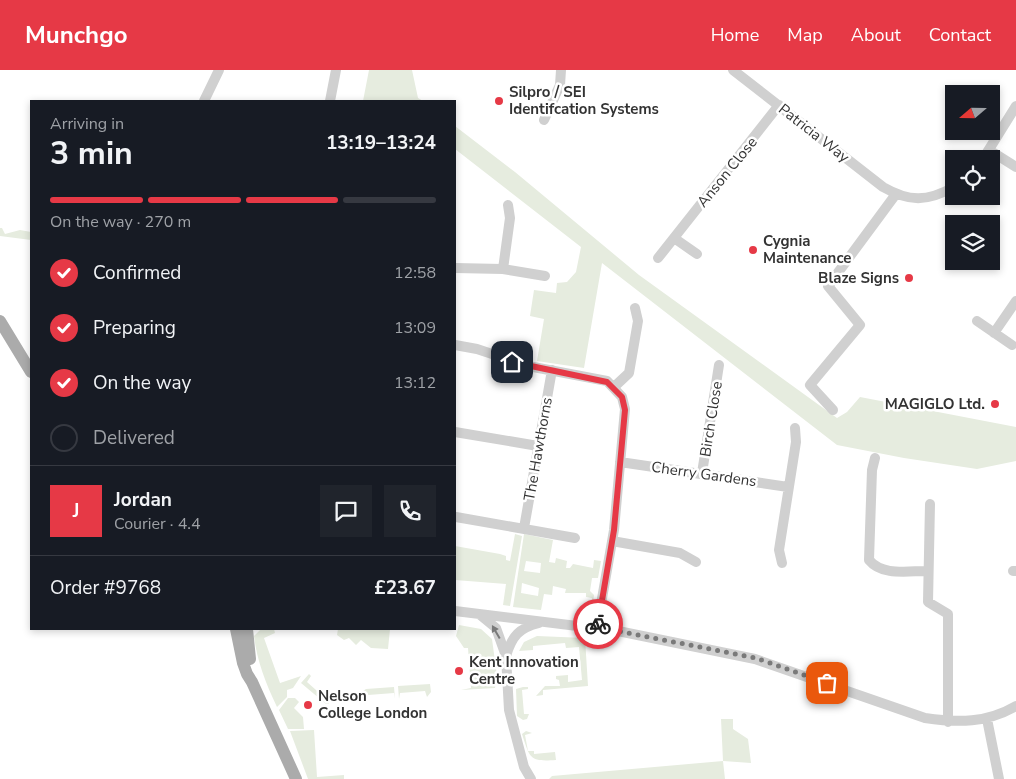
<!DOCTYPE html>
<html lang="en">
<head>
<meta charset="utf-8">
<style>
  :root { --surface:#171b24; --page:#20242c; --text:#f1f3f6; --muted:#9ea1a6; --line:#363941; --accent:#e63946 }
  body { margin:0; font-family:"Nunito Sans",sans-serif; background:var(--page); color:var(--text); height:100vh; display:flex; flex-direction:column; font-size:19px; white-space:nowrap }
  * { box-sizing:border-box; margin:0 }
  p { font-size:16px; color:var(--muted) }
  .icon { flex:none; width:28px; height:28px; fill:none; stroke:currentColor; stroke-width:2; stroke-linecap:round; stroke-linejoin:round }
  .map { position:relative; flex:1; overflow:hidden }
  .drawer { position:absolute; left:30px; top:30px; width:426px; height:530px; display:flex; flex-direction:column; background:var(--surface); border-radius:0px; box-shadow:0 2px 8px #0003 }
  .drawer>* { flex:none }
  .needle { width:32px; rotate:250deg }
  .buttons { position:absolute; left:945px; top:15px; display:grid; gap:10px }
  .buttons a { display:grid; place-items:center; width:55px; height:55px; border-radius:0px; background:var(--surface); box-shadow:0 2px 8px #0003; font-size:25px }
  .pin { position:absolute; display:grid; place-items:center; width:42px; height:42px; color:#fff; margin:-21px; border-radius:10px; box-shadow:0 2px 8px #0006 }
  .courier { position:absolute; display:grid; place-items:center; width:50px; height:50px; margin:-25px; border:4px solid #e63946; border-radius:50%; background:#fff; color:#222; box-shadow:0 1px 6px #0007 }
  .overview em { font-style:normal; font-weight:700 }
  .overview div { display:flex; flex-direction:column-reverse }
  .overview { display:flex; align-items:center; justify-content:space-between; height:85px; padding:0 20px }
  h1 { font-size:32px; font-weight:700; line-height:38px }
  .bar { display:grid; grid-template-columns:repeat(4,1fr); gap:8px 5px; align-content:center; height:60px; padding:0 20px }
  .bar i { height:6px; border-radius:4px; background:var(--line) }
  .bar .selected { background:var(--accent) }
  .bar p { grid-column:span 4 }
  .line { display:flex; align-items:center; gap:12px; padding:0 20px; border-top:1px solid var(--line) }
  .line div { flex:1 }
  .round { display:grid; place-items:center; flex:none; width:52px; height:52px; border-radius:0px; background:var(--page) }
  ol { padding:0 20px; list-style:none }
  li { display:flex; align-items:center; gap:15px; height:55px }
  li p { margin-inline-start:auto }
  li .icon { padding:5px; border-radius:50%; background:var(--accent); color:#fff; stroke-width:4 }
  li:last-child { color:var(--muted) }
  li i { width:28px; height:28px; border:2px solid var(--line); border-radius:50% }
  header { display:flex; align-items:center; gap:30px; box-sizing:border-box; height:70px; padding:0 25px; background:var(--accent); color:#fff }
  header strong { font-size:24px }
  nav { display:flex; gap:28px; margin-inline-start:auto; font-size:18px }
  .map>svg:first-child { display:block }
</style>
</head>
<body>
<header>
<strong>Munchgo</strong>
<nav><a>Home</a><a>Map</a><a>About</a><a>Contact</a></nav>
</header>
<div class="map">
<svg width="1016" height="709" viewBox="0 0 1016 709">
  <rect width="100%" height="100%" fill="#fff"/>
  <path fill="#e6ecdf" fill-rule="evenodd" d="M369 0H412L418 28 423 31H363Z
    M455 56 515 102 639 205 837 348 847 342 860 327 1016 357V391L977 399 904 388 837 375 602 193 584 298 537 291 544 249 530 246 534 220 556 223 557 213 567 212 576 202 581 177 455 79Z
    M0 158H2L5 164 20 160 31 162V170L0 166Z
    M515 464 522 466 510 536 503 535 506 514 455 510V476L500 484 506 486V490L510 491Z
    M524 464 553 470 549 492 555 493 556 488 567 491 566 498H570L573 494 593 498 594 490 601 491 598 508H592L590 521 594 525 593 533 592 528 586 527V523H565L566 519 553 516 552 525 544 524 541 540 513 537ZM526 491 541 493 540 503 524 501ZM522 513 539 518 538 526 521 523Z
    M459 555 481 559 492 569 497 606 495 618 461 620 471 618 468 578H464L456 566Z
    M261 559H274L275 563 264 568 280 613 301 606 293 618 287 620V627L277 637C266 614 257 591 254 566Z
    M338 559H390L388 579 371 578 361 570 356 575 349 568 344 570 337 565Z
    M537 566 585 568 588 616 543 620V625L536 626 545 616H560L559 610 556 609V606L568 605V612L582 610 579 577 566 578 565 573 533 576V580L519 581 524 572Z
    M309 604 311 606 307 612 325 628 331 621 333 623V627L329 628V634H326L301 613Z
    M430 614 431 622 427 627 425 621 400 623 399 629 398 616Z
    M394 617 395 629 394 623 368 625V631L362 626 363 621 366 619Z
    M523 617H528V619L522 620 524 644H529L527 649 523 650 517 646 516 619Z
    M288 628H295L299 632 294 638 303 647 304 659H288L279 640Z
    M721 649H733V659L748 669 751 693 723 691 725 709H549L552 706 723 691Z
    M314 660 317 707 344 705V709H308L290 661Z
    M526 661 532 663 525 665 528 681H534V684L555 682 556 690C529 692 530 688 522 664Z"/>
  <g fill="none" stroke-linecap="round" stroke-linejoin="round">
    <path stroke="#d0d0d0" stroke-width="10" d="M733 0 883 117C909 132 927 132 954 117
      M204 31 219 0
      M330 31 336 0
      M544 50 560 15 561 0
      M989 80 1016 97
      M983 89 1016 36
      M674 168 697 184
      M658 188 779 35
      M455 198 503 199 545 206
      M503 199 510 148 508 135
      M977 251 1012 275
      M994 263 1016 231
      M455 275 477 279 528 296 607 311 622 327 625 339 614 460 597 557
      M614 317 629 303 638 251 635 238
      M833 340 810 315 860 255 828 216 896 124
      M455 362 538 376
      M875 388 872 400 869 490C882 506 907 501 927 501
      M620 392 788 417
      M702 403 719 295
      M930 434 928 532 948 544V652
      M456 447 575 468
      M524 458 552 300
      M612 471 680 483 696 492
      M782 493 779 480 796 372 795 358
      M1013 501H1016
      M455 541 618 561 755 589 925 648C958 653 987 653 1016 636
      M479 544 496 558 506 586 509 640 524 697 531 709
      M506 586C512 566 519 558 539 553
      M987 649 999 709"/>
    <path stroke="#ababab" stroke-width="12" d="M0 251 31 302
      M236 559 243 593 247 604 252 612 296 709
      M247 559 250 589"/>
  </g>
  <defs><path id="oneway-solid" d="M-6-.8H1V-3.2L6.5 0L1 3.2V.8H-6Z" transform="scale(1.25)"/></defs>
  <use fill="#7a7a7a" href="#oneway-solid" transform="translate(496 562) rotate(-120)"/>
  <g fill="none" stroke-linecap="round" stroke-linejoin="round">
    <path stroke="#7a7a7a" stroke-width="5" stroke-dasharray="0 9" d="M598 554 597 557 756 588 827 613"/>
    <path stroke="#e63946" stroke-width="6" d="M512 292 607 312 622 327 625 340 614 460 598 554"/>
  </g>
  <g fill="#e63946" stroke="#fff" stroke-width="2">
    <circle cx="499" cy="31" r="5"/>
    <circle cx="753" cy="180" r="5"/>
    <circle cx="909" cy="208" r="5"/>
    <circle cx="995" cy="334" r="5"/>
    <circle cx="459" cy="601" r="5"/>
    <circle cx="308" cy="635" r="5"/>
  </g>
  <g text-anchor="middle" stroke-width="5" stroke-linejoin="round" paint-order="stroke">
    <g font-size="15" font-weight="bold" fill="#333" stroke="#fff" text-anchor="start">
      <text x="509" y="27">Silpro / SEI<tspan x="509" dy="17">Identifcation Systems</tspan></text>
      <text x="763" y="176">Cygnia<tspan x="763" dy="17">Maintenance</tspan></text>
      <text x="899" y="213" text-anchor="end">Blaze Signs</text>
      <text x="985" y="339" text-anchor="end">MAGIGLO Ltd.</text>
      <text x="469" y="597">Kent Innovation<tspan x="469" dy="17">Centre</tspan></text>
      <text x="318" y="631">Nelson<tspan x="318" dy="17">College London</tspan></text>
    </g>
    <g font-size="15" fill="#333" stroke="#fff">
      <text transform="translate(814 63) rotate(38)" y="5">Patricia Way</text>
      <text transform="translate(727 102) rotate(-51)" y="5">Anson Close</text>
      <text transform="translate(711 349) rotate(-81)" y="5">Birch Close</text>
      <text transform="translate(538 379) rotate(-80)" y="5">The Hawthorns</text>
      <text transform="translate(704 404) rotate(8)" y="5">Cherry Gardens</text>
    </g>
  </g>
</svg>
<div class="buttons">
<a><svg class="needle" viewBox="-14 -14 28 28"><path d="M0-13l5 13h-10z" fill="#e53935"/><path d="M0 13l5-13h-10z" fill="#9ea1a6"/></svg></a>
<a><svg class="icon" aria-label="locate" viewBox="0 0 24 24"><circle cx="12" cy="12" r="6"/><path d="M12 2v4M12 18v4M2 12h4M18 12h4"/></svg></a>
<a><svg class="icon" aria-label="layers" viewBox="0 0 24 24"><path d="M12 4l9 5-9 5-9-5zM3 14l9 5 9-5"/></svg></a>
</div>
<div class="pin" style="left:827px;top:613px;background:#ea580c"><svg class="icon" aria-label="bag" viewBox="0 0 24 24"><path d="M5 8h14l-1 12H6zM9 8a3 3 0 0 1 6 0"/></svg></div>
<div class="pin" style="left:512px;top:292px;background:#1f2937"><svg class="icon" aria-label="home" viewBox="0 0 24 24"><path d="M3 11l9-7 9 7M6 9v11h12V9"/></svg></div>
<div class="courier" style="left:598px;top:554px"><svg class="icon" aria-label="bike" viewBox="0 0 24 24"><circle cx="6" cy="16" r="4"/><circle cx="18" cy="16" r="4"/><path d="M6 16l4-8h5l3 8M10 8l3 8H6M13 5h3"/></svg></div>
<section class="drawer">
<div class="overview"><div><h1>3 min</h1><p>Arriving in</p></div><em>13:19–13:24</em></div>
<div class="bar"><i class="selected"></i><i class="selected"></i><i class="selected"></i><i></i><p>On the way · 270 m</p></div>
<ol>
<li><svg class="icon" aria-label="check" viewBox="0 0 24 24"><path d="M5 12l5 5 9-10"/></svg>Confirmed<p>12:58</p></li>
<li><svg class="icon" aria-label="check" viewBox="0 0 24 24"><path d="M5 12l5 5 9-10"/></svg>Preparing<p>13:09</p></li>
<li><svg class="icon" aria-label="check" viewBox="0 0 24 24"><path d="M5 12l5 5 9-10"/></svg>On the way<p>13:12</p></li>
<li><i></i>Delivered</li>
</ol>
<div class="line" style="height:90px"><b class="round" style="background:var(--accent);color:#fff">J</b><div><b>Jordan</b><p>Courier · 4.4</p></div><a class="round"><svg class="icon" aria-label="chat" viewBox="0 0 24 24"><path d="M4 5h16v11H9l-5 4z"/></svg></a><a class="round"><svg class="icon" aria-label="phone" viewBox="0 0 24 24"><path d="M5 4h4l2 5-3 2q2 4 5 5l2-3 5 2v4C11 20 4 13 5 4z"/></svg></a></div>
<div class="line" style="height:65px"><div>Order #9768</div><b>£23.67</b></div>
</section>
</div>
</body>
</html>
